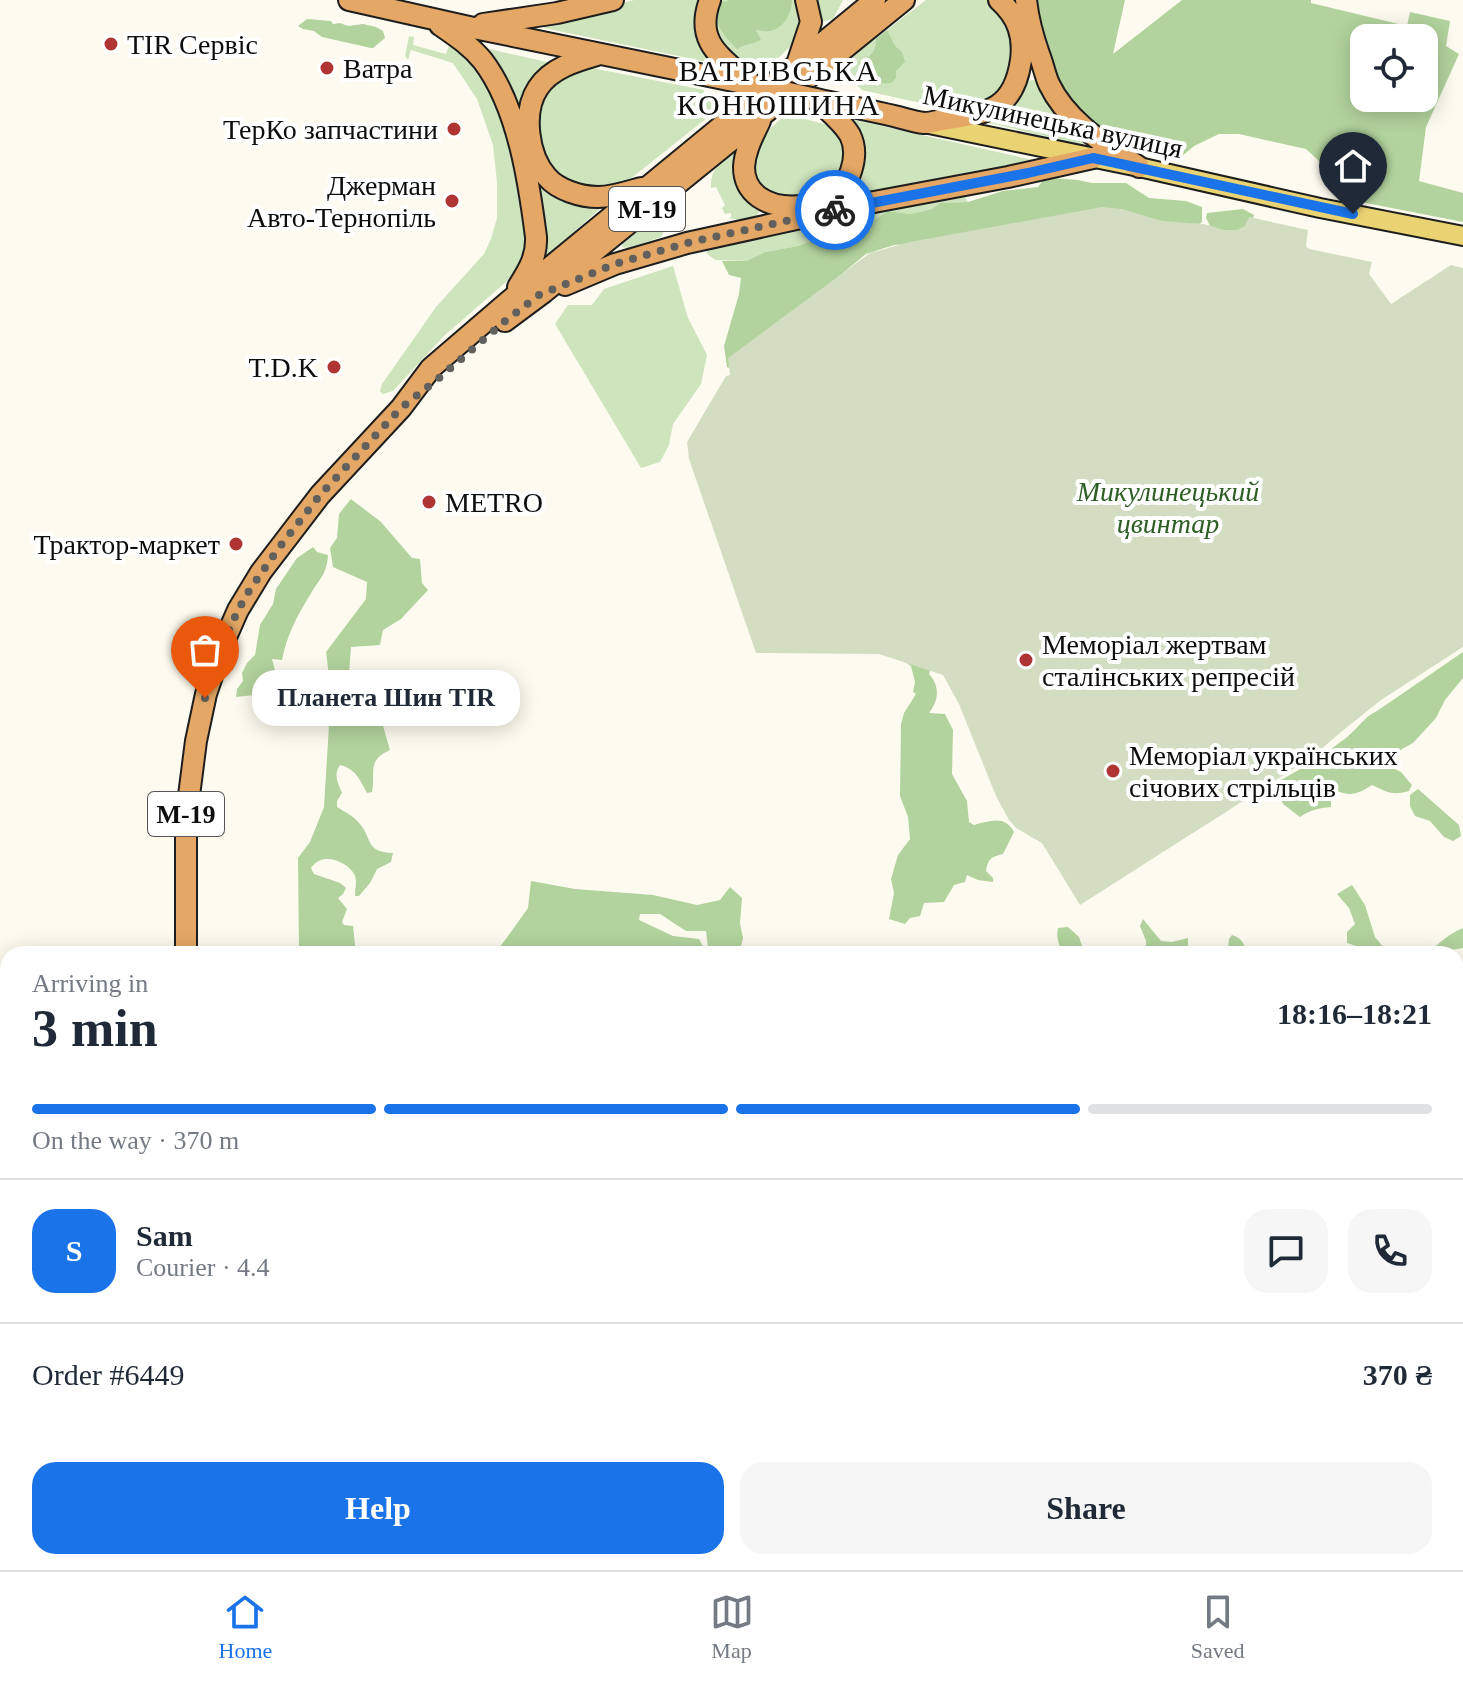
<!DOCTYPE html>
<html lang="en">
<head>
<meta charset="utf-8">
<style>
  :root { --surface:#fff; --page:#f6f6f7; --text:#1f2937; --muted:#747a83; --line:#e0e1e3; --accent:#1a73e8 }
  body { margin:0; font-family:Georgia,serif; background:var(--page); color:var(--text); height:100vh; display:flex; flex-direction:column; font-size:30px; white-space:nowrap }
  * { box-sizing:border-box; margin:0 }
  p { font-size:26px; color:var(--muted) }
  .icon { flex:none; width:44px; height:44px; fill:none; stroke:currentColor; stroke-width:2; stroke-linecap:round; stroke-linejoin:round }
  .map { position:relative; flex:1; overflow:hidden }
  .panel { position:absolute; left:0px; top:946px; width:1464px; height:624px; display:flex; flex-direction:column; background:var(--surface); border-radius:24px 24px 0 0; box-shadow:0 4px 20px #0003 }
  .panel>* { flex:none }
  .buttons { position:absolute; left:1350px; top:24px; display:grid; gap:16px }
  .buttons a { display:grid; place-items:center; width:88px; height:88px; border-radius:16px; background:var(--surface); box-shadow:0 4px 20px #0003; font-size:40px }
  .pin { position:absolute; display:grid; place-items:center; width:68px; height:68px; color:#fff; margin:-82px -34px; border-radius:50% 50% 50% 0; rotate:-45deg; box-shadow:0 0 8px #0007 }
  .pin .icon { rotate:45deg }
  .courier { position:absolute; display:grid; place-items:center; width:80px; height:80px; margin:-40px; border:6px solid #1a73e8; border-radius:50%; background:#fff; color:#222; box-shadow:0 2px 10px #0007 }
  .bubble { position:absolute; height:56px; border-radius:24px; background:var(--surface); box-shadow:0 4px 20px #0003; font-size:26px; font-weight:700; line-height:56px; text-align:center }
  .summary em { font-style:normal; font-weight:700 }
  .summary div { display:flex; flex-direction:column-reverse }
  .summary { display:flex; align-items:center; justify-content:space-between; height:136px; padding:0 32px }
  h1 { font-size:52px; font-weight:700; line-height:60px }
  .bar { display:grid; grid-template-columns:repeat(4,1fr); gap:12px 8px; align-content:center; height:96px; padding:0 32px }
  .bar i { height:10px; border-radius:6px; background:var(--line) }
  .bar .current { background:var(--accent) }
  .bar p { grid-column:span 4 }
  .line { display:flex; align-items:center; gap:20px; padding:0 32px; border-top:2px solid var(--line) }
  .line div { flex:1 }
  .round { display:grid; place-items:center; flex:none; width:84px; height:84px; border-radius:24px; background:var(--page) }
  .action { display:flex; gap:16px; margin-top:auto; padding:16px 32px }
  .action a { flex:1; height:92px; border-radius:24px; background:var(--accent); color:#fff; font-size:32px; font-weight:700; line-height:92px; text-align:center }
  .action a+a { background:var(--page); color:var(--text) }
  .tab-bar { display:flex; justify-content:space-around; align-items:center; height:112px; border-top:2px solid var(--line); background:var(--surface); font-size:22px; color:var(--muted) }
  .tab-bar a { display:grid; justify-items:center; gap:4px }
  .tab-bar .current { color:var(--accent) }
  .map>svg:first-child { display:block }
</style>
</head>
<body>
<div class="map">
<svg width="1463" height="1570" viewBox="0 0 1463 1570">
  <rect width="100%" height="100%" fill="#fdfbef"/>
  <path fill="#cee4bc" d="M634 0H704V43L709 59 707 62 544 28 545 23Z
    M717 0H799L804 16 799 38 774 62 765 63 742 59 720 44 713 24Z
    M813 0H843L833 19 822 22 819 18Z
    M926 0H991L1007 15 1016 64 999 95 961 112 862 90 856 84 829 77 853 56Z
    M409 36 414 37 413 45 446 54 450 43 458 44 491 86 512 146 529 229 524 259 514 275 445 335 393 391 383 394 380 391 382 384 436 307 484 254 491 239 497 218V182L493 145 477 99 453 63 411 50 408 60 405 56Z
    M476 46 556 64 522 112 516 113Z
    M577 67 592 68 704 90V96L728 101 624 184 612 190 567 185 549 171 536 131 542 92Z
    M1031 80 1042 81 1092 144 1088 145 1073 143 981 121Z
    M786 114 839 128 850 153 840 181 811 197H773L754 179 752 148 759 139Z
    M855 120 1042 162 856 199 854 186 851 124Z
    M738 148 761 209C756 221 740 221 729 218L732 216 730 213 725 214 722 208 725 205 716 187 711 188C710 167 723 160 738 148Z
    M536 177 604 205 547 256H542L545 222Z
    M963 194 968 202 941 203 932 209 911 214 888 211 874 220 846 224 836 228 832 233 798 246 765 252 746 261 715 260 706 253 711 245 946 196Z
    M658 220 664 225 665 229 661 237 629 248 622 247 623 243 648 223Z
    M673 266 688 318 707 355 701 384 673 424 669 445 660 462 641 468 555 324 568 305H592L604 289Z
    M1463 1274V1312L1456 1321V1284Z"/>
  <path fill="#b2d39d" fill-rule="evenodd" d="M728 0H792C792 12 785 28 770 31 765 32 761 30 756 30L761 40C752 44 745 44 737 49 723 35 712 24 718 1L726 2Z
    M1032 0H1125L1113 54 1182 0H1311V3L1407 26 1410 12 1450 21 1446 46 1459 54 1426 127 1419 181 1463 193V222L1361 202 1339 192 1334 175 1306 149 1239 134H1219L1194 146 1181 157 1116 145 1058 88ZM1364 38H1424V98H1364Z
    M307 19 331 21 333 24 340 23 348 26 363 24 376 27 383 31 385 38 373 48H371L322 37 314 31 303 29 298 26Z
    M887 30 895 46 902 52 905 62 896 71V78L891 83C874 84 862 82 859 63 869 57 877 52 876 39Z
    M1051 178 1078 180 1092 183H1126L1149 198 1186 201 1202 207V222L1197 226 894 245 866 254 816 295 732 369 727 367 724 346 739 294 741 278 729 275 722 261H746L765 252 798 246 832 233 836 228 846 224 874 220 888 211 911 214 932 209 940 203 968 202 1003 191 1038 187 1044 179Z
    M1243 209 1254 215 1250 229 1238 236 1210 226 1206 218 1207 213Z
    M351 499 381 522 412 558 420 559 422 583 428 590 401 619 383 630 380 645 351 647 349 673 356 689 370 700 373 710 381 719 390 750C366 761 376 772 372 792L367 793C360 780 356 769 340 765 333 775 338 783 342 793L337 801V807C345 812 354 816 360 824 373 840 365 852 393 853L391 862 377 869 370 883 359 896H355C355 890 357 881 355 876 351 865 332 856 321 860 316 862 315 863 311 868L314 874 340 883 346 888 343 894 338 898 347 909 342 922 344 925 353 926 356 954H299L298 858 310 842 324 807 331 692 326 652 366 599 367 582 333 567 330 548 337 538 339 514Z
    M313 547 317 552 328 555C327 575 319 579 310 595 298 614 286 637 282 660L272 659 276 674 270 693 236 697 237 689 243 681 242 673 247 663 255 655 260 625 273 604 276 589 297 558Z
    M1463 652V678L1445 700 1436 718 1413 743 1402 749 1393 761V768L1401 772 1412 785 1409 791C1392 796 1387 792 1372 785 1359 793 1352 797 1337 791L1331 793V807C1319 808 1310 810 1300 817L1283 804 1276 789 1281 780 1327 754C1333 746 1340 743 1347 737 1358 728 1364 717 1377 711Z
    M899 658 931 667 929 674C940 686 939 700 929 713L945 714 953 730 952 774 967 801 969 822 974 825C990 821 1005 815 1014 832L1003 854C991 857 988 859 986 871L993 878V882L978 880 967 875 965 882 954 885 944 902 924 903 920 916 910 918 905 924 889 919 894 893 891 879 898 855 910 839 908 817 900 796 901 724 904 713 916 694 913 692 915 682 911 666Z
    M1418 789 1459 825 1461 836 1453 841 1444 837 1430 821 1415 816 1410 806V795Z
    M531 881 575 889 653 895 697 905 720 900 730 887 742 898 740 923 743 938 739 954H719L708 947 706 931H686L660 914H640L639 920 673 936 699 939 704 948 703 954H495L528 908Z
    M1352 885 1365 905 1375 937 1389 954H1364L1359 947 1347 943V932L1355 924 1349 908 1337 894Z
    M1143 919 1161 941 1172 942 1188 938V949L1181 953 1165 951 1161 954H1146V941L1140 926Z
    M1068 927 1079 937 1085 954C1079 954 1069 956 1065 953 1058 948 1056 935 1058 928Z
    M1463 928V948L1451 950 1446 954H1428C1437 944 1450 933 1463 928Z
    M1232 935C1241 938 1244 942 1246 952L1249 954H1234L1228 948 1229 939Z
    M1463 1312V1406L1456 1414V1321Z
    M131 1562H180L181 1570H135Z
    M216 1562H253L260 1570H216Z
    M797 1562H832L826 1570H792Z
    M981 1562H1019C1028 1569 1039 1569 1049 1567V1570H985Z
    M1267 1562H1344L1340 1570H1262Z"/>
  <path fill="#d3ddc2" d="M1102 207 1122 209 1162 221 1204 224 1224 230H1237L1245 226 1249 217 1308 230 1306 246 1309 249 1372 262 1369 274 1391 304 1451 265 1463 268V647L1381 700 1341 732 1312 757 1080 905 1042 843 1016 828 1009 820 996 796 959 704 943 675 879 654 756 653 689 459 687 442 726 376 730 375 728 358 870 253 910 242Z"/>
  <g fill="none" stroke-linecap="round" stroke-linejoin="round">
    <defs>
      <path id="major" d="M929 124 1139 167 1320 208 1463 236"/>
      <path id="highway" d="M349 0 469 27 753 85
        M710 0C694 43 722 57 750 83
        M1026 0C1028 18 1033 37 1039 54 1043 64 1045 75 1049 84 1067 122 1106 145 1139 167
        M483 24 557 13 613 0
        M440 25C456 36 471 46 483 61 518 107 529 182 536 237 537 257 528 271 518 287
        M597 55C576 61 551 68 538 88 522 112 528 156 547 177 558 190 581 197 598 197 613 197 627 192 641 188
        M798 61 811 22 806 0
        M816 99C842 105 868 110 894 116 903 118 914 122 924 123 932 123 940 120 948 119 989 113 1014 109 1021 60 1024 36 1018 17 999 0
        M760 121C753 136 745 150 744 167 744 221 837 217 851 171 855 159 856 147 850 135 842 121 827 110 816 99
        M565 285 615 264 687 243 874 202 1008 177 1093 158
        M505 321 544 292 904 0
        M186 954V819L196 741 206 694 223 644 238 610 261 572 320 495 401 408 431 368 509 301 875 0
        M199 1562 200 1570"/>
    </defs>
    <use href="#major" stroke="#1e1e1e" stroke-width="22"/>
    <use href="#highway" stroke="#1e1e1e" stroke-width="24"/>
    <use href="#major" stroke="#ead372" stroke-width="18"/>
    <use href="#highway" stroke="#e4a765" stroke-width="20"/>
    <defs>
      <path id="highway-bridge" d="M753 85 816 99"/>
    </defs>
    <use href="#highway-bridge" stroke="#1e1e1e" stroke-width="24" stroke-linecap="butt"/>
    <use href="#highway-bridge" stroke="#e4a765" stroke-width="20"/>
  </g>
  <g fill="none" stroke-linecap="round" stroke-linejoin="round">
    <path stroke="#61605c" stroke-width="8" stroke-dasharray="0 14.4" d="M205 698 223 644 238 610 249 591 278 549 320 495 401 408 439 378 504 322 539 295 615 264 687 243 835 210"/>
    <path stroke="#1a73e8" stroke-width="10" d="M835 210 1028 173 1093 158 1353 214"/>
  </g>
  <g fill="#ae3534" stroke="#fff" stroke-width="3">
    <circle cx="111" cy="44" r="8"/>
    <circle cx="327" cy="68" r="8"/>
    <circle cx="454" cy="129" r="8"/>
    <circle cx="452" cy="201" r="8"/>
    <circle cx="334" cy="367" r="8"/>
    <circle cx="429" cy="502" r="8"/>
    <circle cx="236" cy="544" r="8"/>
    <circle cx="1026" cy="660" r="8"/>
    <circle cx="1113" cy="771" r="8"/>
  </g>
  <g text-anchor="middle" stroke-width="8" stroke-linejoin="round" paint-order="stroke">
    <g fill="#fff" stroke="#565656" stroke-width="2">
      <rect x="609" y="187" width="76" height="44" rx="6"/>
      <rect x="148" y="792" width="76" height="44" rx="6"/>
    </g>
    <g font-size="26" font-weight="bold" fill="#0d0d0d">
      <text x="647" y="218">М-19</text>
      <text x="186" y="823">М-19</text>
    </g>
    <g font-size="28" fill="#0d0d0d" stroke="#fff" text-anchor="start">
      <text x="127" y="54">TIR Сервіс</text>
      <text x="343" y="78">Ватра</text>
      <text x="438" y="139" text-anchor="end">ТерКо запчастини</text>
      <text x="436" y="195" text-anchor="end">Джерман<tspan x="436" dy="32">Авто-Тернопіль</tspan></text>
      <text x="318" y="377" text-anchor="end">T.D.K</text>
      <text x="445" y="512">METRO</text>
      <text x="220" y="554" text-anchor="end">Трактор-маркет</text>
      <text x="1042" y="654">Меморіал жертвам<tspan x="1042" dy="32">сталінських репресій</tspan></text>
      <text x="1129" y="765">Меморіал українських<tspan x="1129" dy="32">січових стрільців</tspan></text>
    </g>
    <g font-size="28" fill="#0d0d0d" stroke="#fff">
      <text transform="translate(1053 121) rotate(12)" y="10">Микулинецька вулиця</text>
    </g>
    <g font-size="28" font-style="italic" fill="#2d5e24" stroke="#fff">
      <text x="1168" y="501">Микулинецький<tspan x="1168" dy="32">цвинтар</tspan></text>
    </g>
    <g font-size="30" letter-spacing="2" fill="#0d0d0d" stroke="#fff">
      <text x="779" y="81">ВАТРІВСЬКА<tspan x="779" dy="34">КОНЮШИНА</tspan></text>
    </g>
  </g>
</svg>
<div class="buttons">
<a><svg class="icon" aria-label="locate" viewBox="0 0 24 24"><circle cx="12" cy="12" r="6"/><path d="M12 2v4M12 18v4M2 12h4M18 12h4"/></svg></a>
</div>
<div class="pin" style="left:205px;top:698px;background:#ea580c"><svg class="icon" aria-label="bag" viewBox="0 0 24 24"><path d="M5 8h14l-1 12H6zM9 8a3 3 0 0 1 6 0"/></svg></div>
<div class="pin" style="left:1353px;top:214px;background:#1f2937"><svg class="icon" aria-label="home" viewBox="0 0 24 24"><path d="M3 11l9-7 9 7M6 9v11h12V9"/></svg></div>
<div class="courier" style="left:835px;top:210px"><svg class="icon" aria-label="bike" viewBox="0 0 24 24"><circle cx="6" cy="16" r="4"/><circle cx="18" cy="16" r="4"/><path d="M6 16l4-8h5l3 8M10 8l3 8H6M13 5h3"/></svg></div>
<div class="bubble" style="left:252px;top:670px;width:268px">Планета Шин TIR</div>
<section class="panel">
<div class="summary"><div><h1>3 min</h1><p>Arriving in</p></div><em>18:16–18:21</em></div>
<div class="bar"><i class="current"></i><i class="current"></i><i class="current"></i><i></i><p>On the way · 370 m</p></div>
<div class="line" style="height:144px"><b class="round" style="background:var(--accent);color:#fff">S</b><div><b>Sam</b><p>Courier · 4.4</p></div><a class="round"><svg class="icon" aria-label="chat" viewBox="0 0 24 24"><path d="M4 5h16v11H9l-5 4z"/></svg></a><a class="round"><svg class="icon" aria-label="phone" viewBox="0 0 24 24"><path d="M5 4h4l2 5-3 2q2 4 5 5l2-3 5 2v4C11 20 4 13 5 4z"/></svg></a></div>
<div class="line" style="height:104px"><div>Order #6449</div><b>370 ₴</b></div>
<div class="action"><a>Help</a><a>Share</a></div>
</section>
</div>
<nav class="tab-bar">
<a class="current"><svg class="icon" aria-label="home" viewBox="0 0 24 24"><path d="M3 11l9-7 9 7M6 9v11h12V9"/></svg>Home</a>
<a><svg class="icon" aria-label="map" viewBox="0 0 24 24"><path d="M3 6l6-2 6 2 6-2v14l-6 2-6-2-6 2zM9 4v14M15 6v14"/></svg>Map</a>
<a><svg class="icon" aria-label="saved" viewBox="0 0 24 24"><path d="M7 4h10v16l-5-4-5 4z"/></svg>Saved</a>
</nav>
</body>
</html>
